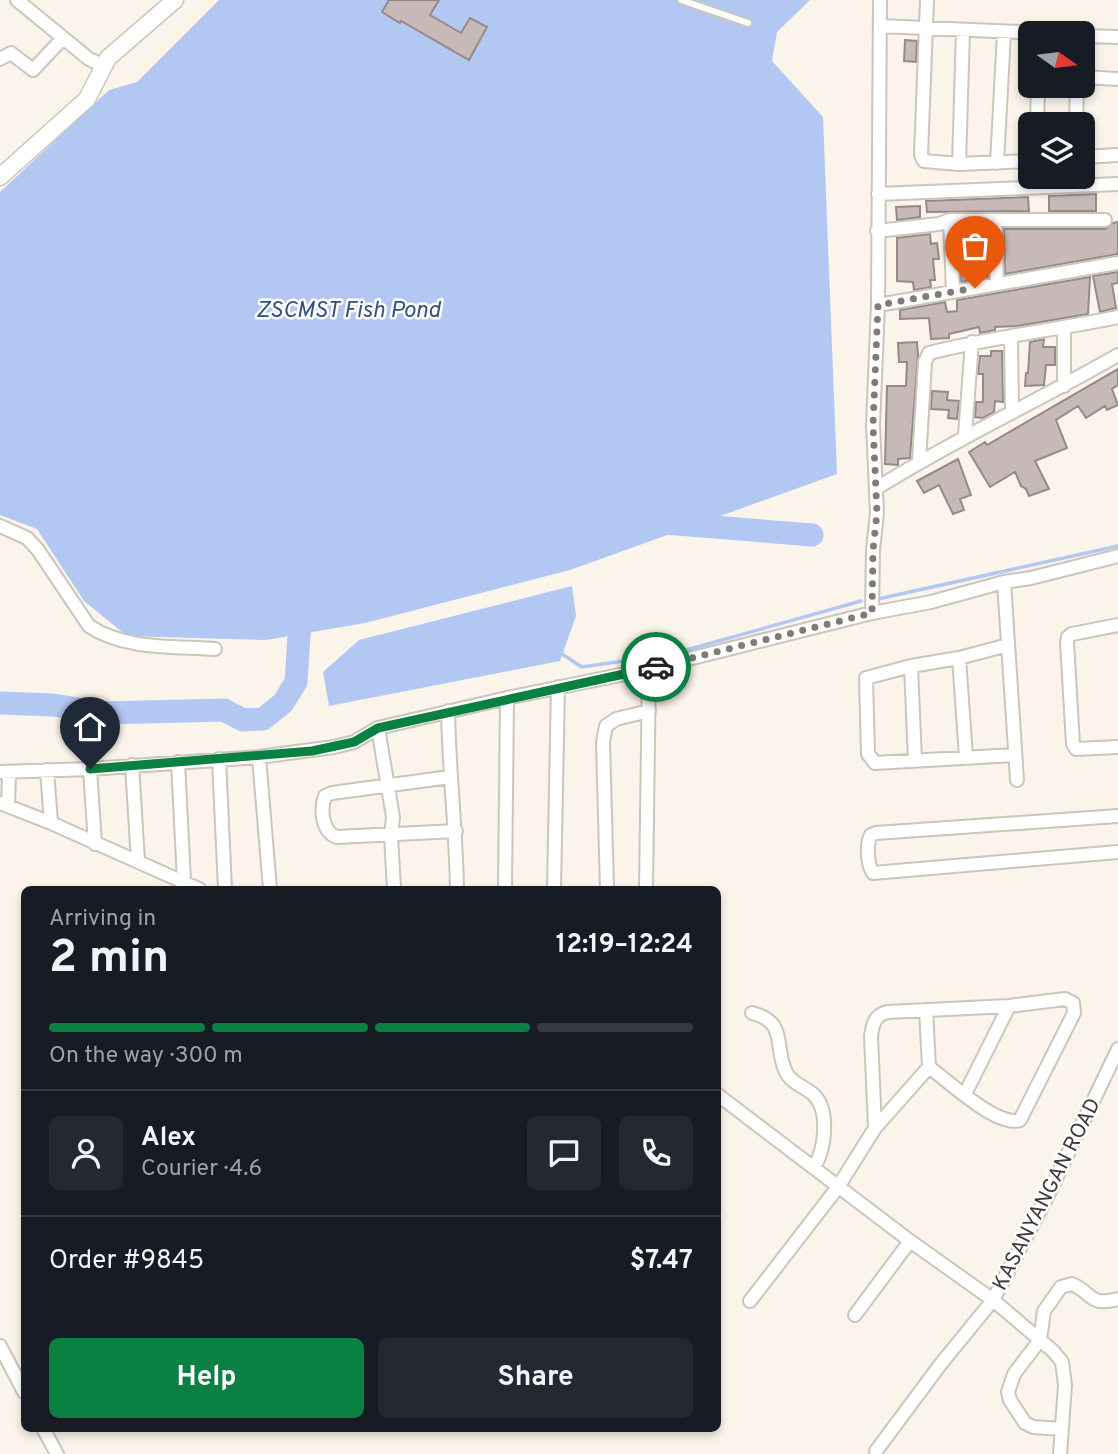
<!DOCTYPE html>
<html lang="en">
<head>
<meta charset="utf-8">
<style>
  :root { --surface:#171b24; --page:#242831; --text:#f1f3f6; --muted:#9ea1a6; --line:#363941; --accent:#0b8043 }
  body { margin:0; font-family:Overpass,sans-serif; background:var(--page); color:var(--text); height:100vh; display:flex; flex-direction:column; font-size:26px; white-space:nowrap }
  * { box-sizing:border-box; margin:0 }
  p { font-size:23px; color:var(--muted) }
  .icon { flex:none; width:38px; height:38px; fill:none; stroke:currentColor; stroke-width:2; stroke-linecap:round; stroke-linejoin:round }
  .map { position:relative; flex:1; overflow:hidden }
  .side { position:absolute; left:21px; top:886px; width:700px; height:546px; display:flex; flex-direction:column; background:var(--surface); border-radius:10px; box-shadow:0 4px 10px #0003 }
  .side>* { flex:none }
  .needle { width:46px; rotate:104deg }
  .controls { position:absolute; left:1018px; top:21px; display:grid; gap:14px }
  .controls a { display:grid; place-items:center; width:77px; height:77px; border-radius:10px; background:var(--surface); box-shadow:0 4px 10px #0003; font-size:35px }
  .pin { position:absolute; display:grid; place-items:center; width:60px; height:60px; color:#fff; margin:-72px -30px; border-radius:50% 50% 50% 0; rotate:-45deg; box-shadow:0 0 7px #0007 }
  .pin .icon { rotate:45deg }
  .courier { position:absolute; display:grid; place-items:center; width:70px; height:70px; margin:-35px; border:5px solid #0b8043; border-radius:50%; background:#fff; color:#222; box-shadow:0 2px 9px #0007 }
  .overview em { font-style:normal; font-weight:700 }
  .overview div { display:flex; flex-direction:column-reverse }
  .overview { display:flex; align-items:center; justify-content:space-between; height:119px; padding:0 28px }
  h1 { font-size:46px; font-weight:700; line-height:52px }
  .bar { display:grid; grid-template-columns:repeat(4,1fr); gap:10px 7px; align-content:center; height:84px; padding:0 28px }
  .bar i { height:9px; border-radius:5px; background:var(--line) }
  .bar .selected { background:var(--accent) }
  .bar p { grid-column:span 4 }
  .line { display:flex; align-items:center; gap:18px; padding:0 28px; border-top:2px solid var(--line) }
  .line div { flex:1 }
  .round { display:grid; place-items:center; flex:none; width:74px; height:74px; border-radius:10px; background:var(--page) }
  .primary-button { display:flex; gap:14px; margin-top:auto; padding:14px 28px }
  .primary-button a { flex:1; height:80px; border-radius:10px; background:var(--accent); color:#fff; font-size:28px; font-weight:700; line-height:80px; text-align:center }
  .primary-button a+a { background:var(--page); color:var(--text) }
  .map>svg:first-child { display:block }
</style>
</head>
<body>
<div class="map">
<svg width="1118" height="1454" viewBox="0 0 1118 1454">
  <rect width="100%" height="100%" fill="#faf4ea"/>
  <path fill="#b2c8f2" d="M219 0H810L777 32 772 61 823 117 837 474 570 570 365 623 266 640 127 636 84 601 37 529 0 515V192L109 90 137 82Z
    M572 586 576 616 560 661 329 706 323 672 359 640Z"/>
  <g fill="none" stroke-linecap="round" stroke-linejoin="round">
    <path stroke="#b2c8f2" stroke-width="3.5" d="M878 599 1118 546
      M562 654 582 667 672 654 861 601"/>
    <path stroke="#b2c8f2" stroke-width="23" d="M665 523 812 535
      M0 703 53 705 104 713 224 710 243 720 263 719 283 703 296 682 301 606"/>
  </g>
  <path fill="#c6b9b8" stroke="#968a89" stroke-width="2" d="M389 0H439L430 15 461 33 470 18 487 27 469 60 401 21 400 23 382 12Z
    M905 40 917 41 916 62 904 61Z
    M1096 194V211H1049V196Z
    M1028 197 1029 211 927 212 926 201Z
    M920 206V217L897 220 896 207Z
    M1118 222V254L1005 274 1004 229H1105L1113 223Z
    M959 229H987L988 277 961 282Z
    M930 234 931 244 937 243 939 259H933L935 280H930L931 287 914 290 913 282 897 281V238Z
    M1118 272V283L1112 284 1116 308 1100 312 1093 276Z
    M1090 277 1088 314 1017 326 995 327V330L980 333 979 327 949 334V338L931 339 929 318 900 319V310L945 302 947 312 957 311V300Z
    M1044 339 1043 347H1055V365H1046L1044 385 1025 386 1026 373H1028L1030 342Z
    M917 342 918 355 910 458 898 459V465L885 464 887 386H906L907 362H899L898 343Z
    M991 351H1002L1003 402 995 401 994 412 983 418 975 417 976 402H983V374H978L980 356H991Z
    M1118 369V385L1112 389 1118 405 1107 410 1105 406 1086 418 1078 406 1056 420 1067 448 1035 461 1049 489 1029 496 1026 489 1021 486 1015 472 990 487 969 452 985 442 987 445Z
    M932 391 948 392 947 400 959 401 957 419 948 418 949 410 931 409Z
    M958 459 971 495 960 499 964 510 953 514 939 485 924 493 917 481Z"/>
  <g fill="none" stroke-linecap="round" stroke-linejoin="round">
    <defs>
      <path id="lane" d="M681 0 748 23"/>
      <path id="street" d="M17 0 89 59 102 65
        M927 0 921 155 924 161 959 164 1031 161
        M880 26 1042 33
        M1083 36 1118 37
        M0 59 11 53 33 70 63 38
        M1083 77 1118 79
        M1037 124 1038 86
        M1076 124 1077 86
        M1083 157 1118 155
        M997 163 1004 33
        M959 164 963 31
        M878 194 1118 184
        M950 220 953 291
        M995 220 997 284
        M877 231 939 224 950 220H1105
        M878 305 1118 263
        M1064 328V386
        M1011 336 1012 413
        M965 435 972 342
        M919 461 925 362 929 353C991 337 1055 330 1118 317
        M877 488C955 439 1038 401 1118 355
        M0 526 27 538 38 550 89 626C125 650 173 646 215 649
        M1004 582 1017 780
        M872 613 873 550 877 513 873 425 878 305 880 0
        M1118 625 1072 634 1068 637 1067 642 1073 744 1076 749 1118 747
        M1008 645 959 658 911 666 866 678 868 754 875 763 1015 755
        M959 658 966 757
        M911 666 915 761
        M448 711C449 771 456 829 457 889
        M378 728 393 817 391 836 394 889
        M259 757 270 889
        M219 759 225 889
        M178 762 184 881
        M132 765 138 861
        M90 769 95 844
        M47 770 51 823
        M0 772 90 769 259 757 334 747 354 742 378 728 507 698 649 669 872 613 931 602 1004 582 1031 578 1118 556
        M450 777 332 793 325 796C320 810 322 832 337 837L456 831
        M0 803 51 823 199 889
        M8 806 9 772
        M1118 816 876 833 871 835C866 844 867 864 873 873L1118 852
        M505 889 507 698
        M554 889 558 687
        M607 889 603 742 606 726 616 719 649 711
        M646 889 649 669
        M752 1013C787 1022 774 1044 785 1070 790 1083 804 1086 814 1095 830 1111 825 1150 814 1167
        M965 1094 1009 1006
        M718 1095 910 1241 993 1300 1053 1351 1062 1362 1065 1385 1060 1454
        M875 1128 871 1036C873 1024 874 1016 887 1012L1009 1006 1065 999 1073 1003 1074 1013 1020 1120C998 1128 948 1081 929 1067
        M750 1301 838 1187 875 1128 929 1067 926 1010
        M855 1315 910 1241
        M0 1346 24 1392
        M43 1428 57 1454
        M1062 1429 1033 1427 1025 1423 1010 1400 1008 1392 1014 1374 1040 1340 1044 1311 1061 1287 1072 1284C1093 1293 1089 1307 1118 1299
        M876 1451 940 1365 993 1300 1049 1193 1118 1049"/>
      <path id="secondary" d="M0 177 87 99 108 58 175 0"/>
    </defs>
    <use href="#lane" stroke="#cbc5bb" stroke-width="10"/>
    <use href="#street" stroke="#cbc5bb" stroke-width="16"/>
    <use href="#secondary" stroke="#cbc5bb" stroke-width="19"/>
    <use href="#lane" stroke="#fff" stroke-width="6"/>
    <use href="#street" stroke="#fff" stroke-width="12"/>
    <use href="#secondary" stroke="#fff" stroke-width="16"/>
  </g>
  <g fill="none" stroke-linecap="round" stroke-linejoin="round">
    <path stroke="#7f7b75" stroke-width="7" stroke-dasharray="0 12.6" d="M656 667 872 613 873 550 877 513 873 425 878 305 975 288"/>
    <path stroke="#0b8043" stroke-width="9" d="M90 769 312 751 354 742 378 728 656 667"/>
  </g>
  <g text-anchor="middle" stroke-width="5" stroke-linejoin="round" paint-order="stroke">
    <g font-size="21" fill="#3d3a36" stroke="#fff">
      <text transform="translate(1046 1194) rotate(-63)" y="7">KASANYANGAN ROAD</text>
    </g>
    <g font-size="23" font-style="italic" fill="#344f83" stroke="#fff">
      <text x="348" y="317">ZSCMST Fish Pond</text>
    </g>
  </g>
</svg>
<div class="controls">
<a><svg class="needle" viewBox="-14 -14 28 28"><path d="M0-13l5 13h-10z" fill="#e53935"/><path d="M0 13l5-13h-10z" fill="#9ea1a6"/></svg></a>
<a><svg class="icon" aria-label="layers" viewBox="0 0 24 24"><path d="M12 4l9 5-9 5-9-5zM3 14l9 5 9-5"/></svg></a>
</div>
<div class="pin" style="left:975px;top:288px;background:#ea580c"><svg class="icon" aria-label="bag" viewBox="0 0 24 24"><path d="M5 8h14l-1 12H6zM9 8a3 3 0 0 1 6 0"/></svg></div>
<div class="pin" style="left:90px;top:769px;background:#1f2937"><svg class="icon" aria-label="home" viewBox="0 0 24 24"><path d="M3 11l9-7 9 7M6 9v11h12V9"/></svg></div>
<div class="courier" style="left:656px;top:667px"><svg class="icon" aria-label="car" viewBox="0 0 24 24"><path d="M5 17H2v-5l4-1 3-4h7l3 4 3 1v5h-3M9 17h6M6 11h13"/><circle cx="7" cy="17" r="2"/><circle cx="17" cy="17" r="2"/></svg></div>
<section class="side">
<div class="overview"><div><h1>2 min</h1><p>Arriving in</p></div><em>12:19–12:24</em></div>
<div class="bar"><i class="selected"></i><i class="selected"></i><i class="selected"></i><i></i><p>On the way · 300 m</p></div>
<div class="line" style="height:126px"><a class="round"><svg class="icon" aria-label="person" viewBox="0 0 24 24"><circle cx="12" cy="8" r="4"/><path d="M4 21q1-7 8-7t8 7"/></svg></a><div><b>Alex</b><p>Courier · 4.6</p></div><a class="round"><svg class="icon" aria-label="chat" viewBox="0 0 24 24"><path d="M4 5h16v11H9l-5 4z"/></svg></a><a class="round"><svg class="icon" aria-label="phone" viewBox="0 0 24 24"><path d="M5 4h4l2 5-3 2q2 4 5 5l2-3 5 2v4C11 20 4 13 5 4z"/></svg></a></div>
<div class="line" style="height:91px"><div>Order #9845</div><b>$7.47</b></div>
<div class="primary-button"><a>Help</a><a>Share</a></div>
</section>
</div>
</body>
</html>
